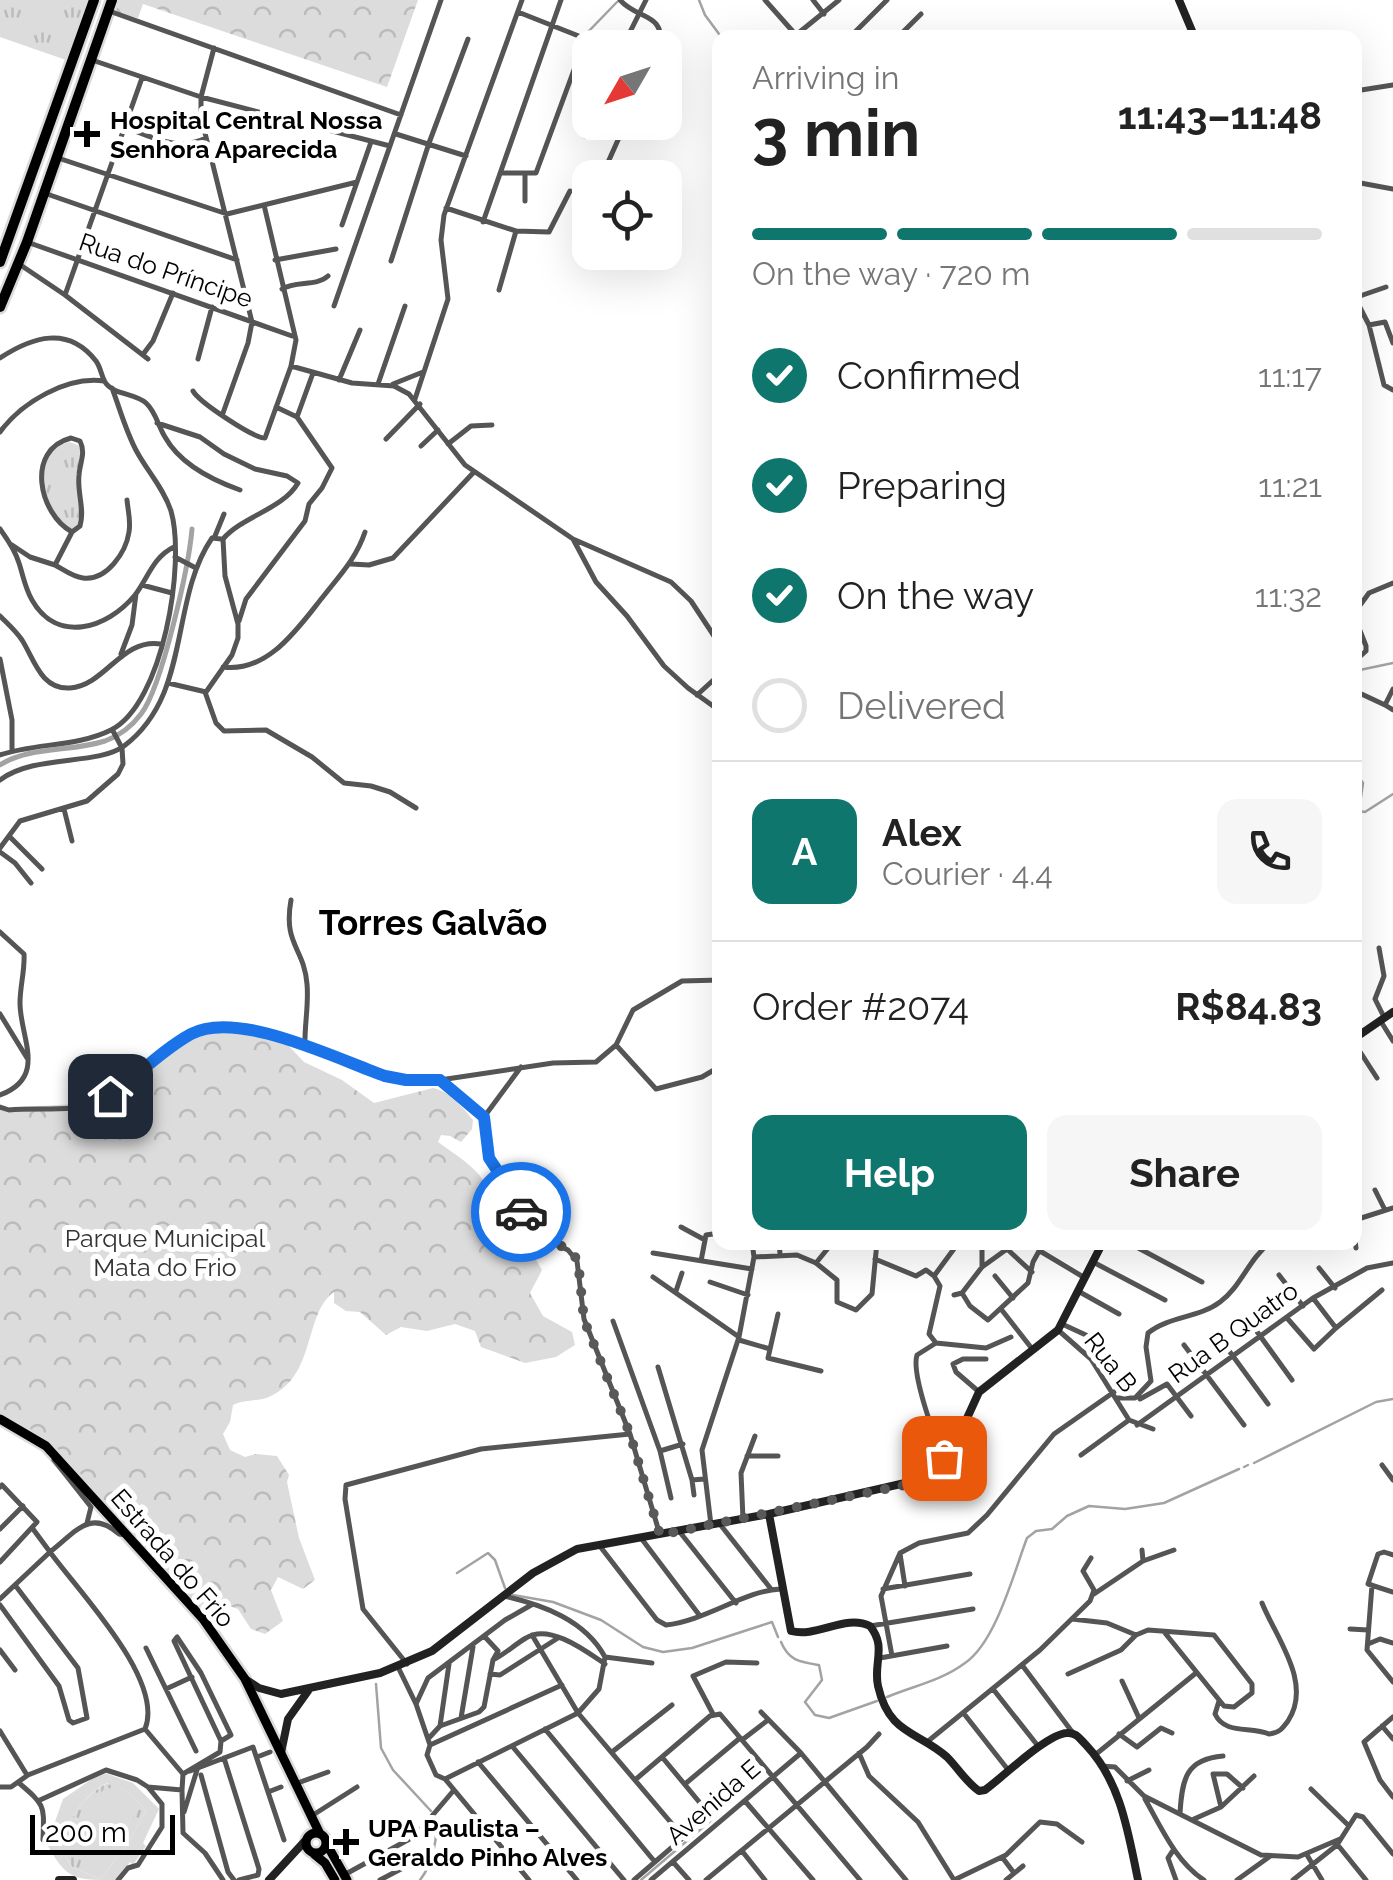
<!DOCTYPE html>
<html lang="en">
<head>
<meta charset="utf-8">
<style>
  :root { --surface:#fff; --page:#f6f6f6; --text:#222; --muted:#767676; --line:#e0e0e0; --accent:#0f766e }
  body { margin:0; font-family:Raleway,sans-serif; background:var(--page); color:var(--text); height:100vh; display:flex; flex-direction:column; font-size:38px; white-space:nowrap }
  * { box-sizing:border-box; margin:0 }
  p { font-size:32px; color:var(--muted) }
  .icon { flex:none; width:55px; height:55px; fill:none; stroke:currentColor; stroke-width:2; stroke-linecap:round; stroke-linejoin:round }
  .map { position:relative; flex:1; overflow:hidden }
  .sheet { position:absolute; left:712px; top:30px; width:650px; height:1220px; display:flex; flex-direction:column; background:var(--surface); border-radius:20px; box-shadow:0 10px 40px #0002 }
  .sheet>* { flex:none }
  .needle { width:65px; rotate:231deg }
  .controls { position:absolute; left:572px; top:30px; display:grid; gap:20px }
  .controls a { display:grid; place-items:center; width:110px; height:110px; border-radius:20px; background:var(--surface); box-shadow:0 10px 40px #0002; font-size:50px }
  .scale { position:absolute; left:30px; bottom:25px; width:145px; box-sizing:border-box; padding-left:10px; border:5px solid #000; border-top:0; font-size:28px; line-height:35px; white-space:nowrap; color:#000; -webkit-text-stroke:8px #fff; paint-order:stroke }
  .pin { position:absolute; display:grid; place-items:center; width:85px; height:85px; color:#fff; margin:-42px; border-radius:20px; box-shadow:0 5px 15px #0006 }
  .courier { position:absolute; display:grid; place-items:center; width:100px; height:100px; margin:-50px; border:8px solid #1a73e8; border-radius:50%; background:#fff; color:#222; box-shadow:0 2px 12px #0007 }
  .overview em { font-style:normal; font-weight:700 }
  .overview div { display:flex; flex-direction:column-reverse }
  .overview { display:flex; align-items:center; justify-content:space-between; height:170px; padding:0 40px }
  h1 { font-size:65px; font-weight:700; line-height:75px }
  .bar { display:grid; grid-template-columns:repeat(4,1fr); gap:15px 10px; align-content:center; height:120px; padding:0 40px }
  .bar i { height:12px; border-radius:8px; background:var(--line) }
  .bar .on { background:var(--accent) }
  .bar p { grid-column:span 4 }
  .line { display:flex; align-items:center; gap:25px; padding:0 40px; border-top:2px solid var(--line) }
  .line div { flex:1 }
  .round { display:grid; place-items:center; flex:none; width:105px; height:105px; border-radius:20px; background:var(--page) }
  ol { padding:0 40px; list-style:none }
  li { display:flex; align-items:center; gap:30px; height:110px }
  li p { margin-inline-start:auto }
  li .icon { padding:10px; border-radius:50%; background:var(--accent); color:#fff; stroke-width:4 }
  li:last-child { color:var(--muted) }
  li i { width:55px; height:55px; border:5px solid var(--line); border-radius:50% }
  .cta { display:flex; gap:20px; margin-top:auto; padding:20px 40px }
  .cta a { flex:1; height:115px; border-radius:20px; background:var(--accent); color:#fff; font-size:40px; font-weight:700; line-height:115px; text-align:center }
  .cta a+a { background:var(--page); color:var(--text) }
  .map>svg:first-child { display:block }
</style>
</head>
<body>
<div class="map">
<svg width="1393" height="1880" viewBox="0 0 1393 1880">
  <defs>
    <pattern id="grass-tufts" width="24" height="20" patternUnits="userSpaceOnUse" patternTransform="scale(2.5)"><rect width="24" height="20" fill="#dcdcdc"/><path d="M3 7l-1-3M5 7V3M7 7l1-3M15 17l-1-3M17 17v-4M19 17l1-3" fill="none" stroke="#bbb"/></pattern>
    <pattern id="forest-crowns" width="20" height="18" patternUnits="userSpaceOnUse" patternTransform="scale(2.5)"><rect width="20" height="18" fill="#dcdcdc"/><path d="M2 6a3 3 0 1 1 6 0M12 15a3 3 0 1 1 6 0" fill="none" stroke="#bbb"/></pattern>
  </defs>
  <rect width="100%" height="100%" fill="#fff"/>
  <path fill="url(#grass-tufts)" d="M0 0H87L66 60 0 37Z
    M70 442 82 447 76 477 80 503 78 527 72 531C68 528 62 526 59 522 40 500 34 449 70 442Z
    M109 1783 131 1794 146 1811 125 1848 100 1879 72 1867 57 1843C69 1823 86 1790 109 1783Z"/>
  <path fill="url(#forest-crowns)" d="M117 0H418L387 87 143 4 138 18 113 12Z
    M230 1026 285 1042 304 1062 342 1080 374 1103 433 1088C449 1091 463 1108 473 1120L472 1129 461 1142 450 1136 441 1135 438 1142C454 1154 484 1171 489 1193 490 1199 487 1210 487 1217 522 1236 522 1236 542 1270L530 1293 543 1316 572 1332 575 1345 556 1357 525 1363 481 1347 475 1331 455 1324 427 1331 401 1327 386 1335 360 1312 346 1311 334 1303V1292C304 1313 316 1375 271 1396 259 1402 245 1399 233 1405L230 1422 223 1434 230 1450 245 1457 256 1454 277 1456 289 1475 287 1482 299 1538 315 1580 303 1589 278 1577 271 1590 283 1621 265 1634 251 1629 238 1609 213 1600 203 1611 67 1461 43 1440 0 1414V1108L96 1103 182 1039 200 1030Z"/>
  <path fill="#dcdcdc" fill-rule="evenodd" d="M102 1772 133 1783 159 1809 143 1843 146 1846 133 1865 130 1862 115 1880C75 1880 67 1880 48 1846L53 1840 50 1836 63 1799ZM108 1783 131 1794 146 1811 125 1848 100 1879 72 1867 57 1843C69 1823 86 1790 108 1783Z
    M106 1786 139 1809 99 1866 66 1843Z"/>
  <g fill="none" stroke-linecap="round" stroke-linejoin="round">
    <path stroke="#a3a3a3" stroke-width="2.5" d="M699 0 705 15 722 38
      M587 33 617 2
      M1355 671 1393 663
      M1355 772 1363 783 1359 811 1365 812 1393 794
      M1254 1463 1376 1402 1393 1399
      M1244 1467 1248 1465
      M457 1573 488 1553 495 1560 505 1588
      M513 1595 553 1602 601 1620 643 1647 663 1652 692 1648 772 1622 778 1637
      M781 1642C789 1661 800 1662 819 1665L822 1680 805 1702 815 1715 829 1718 877 1701
      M376 1684 381 1748 393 1770 431 1811
      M887 1697C913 1686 941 1681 965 1663 996 1642 1014 1572 1027 1538L1036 1531 1052 1529 1067 1516 1089 1506 1125 1509 1164 1503 1239 1469
      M420 1880C432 1865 439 1837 435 1819
      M641 1880 715 1817"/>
    <path stroke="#a3a3a3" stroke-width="5" d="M0 765C30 746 71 752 105 741 119 736 132 726 141 714 162 687 189 565 192 529"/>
    <defs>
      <path id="primary" d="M0 1419 46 1446 203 1619 245 1679 320 1834
        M306 1843a10 10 0 1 1 20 0a10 10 0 1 1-20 0Z
        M326 1843 347 1880
        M314 1854 325 1863 335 1880"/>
      <path id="highway" d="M0 262 94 0
        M0 307 27 242 112 0"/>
    </defs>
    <use href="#primary" stroke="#dbdbdb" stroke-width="14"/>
    <use href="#highway" stroke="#dbdbdb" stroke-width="15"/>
    <path stroke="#555" stroke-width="5" d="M620 0C639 21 664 11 661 48
      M765 0 796 35
      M813 0 824 14
      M109 11 401 115
      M518 12 609 48
      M796 35 839 0
      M849 38 887 0
      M897 38 921 14
      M214 48 201 97V117L252 322 248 343 223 413
      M622 48 646 0
      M92 60 201 97 390 146
      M1355 91 1393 85
      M125 127C152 137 178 152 206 138
      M396 134 466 156
      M585 136 593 122
      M58 158 227 214 357 182
      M501 173H536L585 40
      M601 178 626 122
      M1355 182 1393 189
      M47 194 237 260
      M525 201V174
      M446 208 516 231 549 232 570 191
      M483 222 561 0
      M342 225 371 142
      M27 242 292 336
      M275 260 336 249
      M391 261 429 143 468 39
      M19 264 65 295 148 359
      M1355 284 1357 297 1386 287
      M282 289C296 280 316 287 328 276
      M499 290 516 231
      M65 295 142 78
      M1355 298 1369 325 1384 385 1393 390
      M334 306 441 0
      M1369 325 1385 322 1393 343
      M144 353 153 341 173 293
      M0 358C32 337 68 325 96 361 101 368 101 375 105 382 113 395 135 393 146 403 156 412 158 426 165 437 180 464 212 480 240 490
      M198 359 212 307
      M291 366 352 383 394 386 409 394 465 465 573 539 596 582 627 616 664 666 688 688 720 711
      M339 380 360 330
      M378 384 405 306
      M393 384 423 372
      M193 391C199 402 253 438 265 438L291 366 296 340 264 205
      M415 399 448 299 441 240 444 215 522 0
      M297 417 313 373
      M157 423 200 437 224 454 255 469 287 476 298 483C283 509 243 516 223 539L225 576 238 624V638L232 655 206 692 168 683
      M0 432C22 402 67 376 104 381
      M386 439 420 404
      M448 444 471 426 492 425
      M421 446 438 430
      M0 529C8 540 15 550 19 563 23 575 25 588 32 600 57 644 107 629 135 595 148 578 153 557 174 547
      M215 536 224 514
      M573 539 671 582 691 601 720 645
      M12 545 30 557 55 565 72 532 80 526C85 509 77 493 79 475 80 462 86 453 80 441L71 438C25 450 39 514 72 532
      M175 557 194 567
      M351 564 369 565 393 558 474 472
      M55 565C64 570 73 577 83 578 107 581 126 552 129 532 131 521 128 511 127 500
      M142 585 172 593
      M1355 612 1369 593 1393 583
      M0 616C8 624 16 631 22 640 34 659 41 690 70 688 106 685 121 638 161 644
      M1355 618 1366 646V651L1355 661
      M239 621 246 599 305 521 309 504 322 488 332 468 297 417 276 407
      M121 654 132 625 136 594
      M0 659 12 720V750
      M223 667C268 673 298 628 322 598 339 576 356 559 365 532
      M1393 689 1385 705 1393 710
      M1355 691 1385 705
      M205 692 216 723 224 731 266 730 312 757 344 783 371 786 390 792 416 808
      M697 695 720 674
      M0 755C35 743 77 747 111 730 163 704 186 563 171 511 164 489 148 472 137 452 126 432 120 409 112 388
      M0 780C34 754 97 766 124 746 192 695 169 601 212 538L221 539
      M64 809 72 841
      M9 836 42 869
      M0 848 20 821 87 801 118 774 123 764 122 748 113 731
      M0 852 15 863 31 883
      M291 900C283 945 304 947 307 984 309 1005 304 1027 305 1048
      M0 932 24 954C25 970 20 986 20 1003 20 1038 48 1077 0 1095
      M1379 948 1384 976 1375 999 1384 1017
      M0 1014 27 1058
      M1380 1020 1393 1041
      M1355 1044 1377 1078
      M616 1045 656 1089 702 1077 714 1070
      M521 1067 484 1117 486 1149 528 1225 545 1239 568 1250 577 1261 584 1319 630 1434 660 1535
      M440 1081 484 1117
      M0 1107 9 1110C38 1107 75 1113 101 1101 142 1083 169 1032 216 1027 255 1022 344 1062 385 1076L406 1080H440L553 1063 596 1062 616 1045 633 1010 682 981 720 980
      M1375 1190 1385 1210
      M1355 1220 1393 1208
      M681 1227 705 1240
      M1355 1240 1356 1248
      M752 1242 754 1257
      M779 1242 780 1254
      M1127 1242 1202 1282
      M1199 1242 1209 1247 1215 1242
      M1040 1251 1085 1278
      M653 1253 752 1269
      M875 1259 916 1276 926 1270 934 1276
      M701 1261 706 1235 719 1233
      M1093 1262 1165 1300
      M816 1263 837 1280V1302L856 1310 872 1294 877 1242
      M982 1267V1242
      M1319 1268 1335 1288
      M1279 1275 1303 1306
      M934 1276 940 1286 929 1334 936 1343
      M934 1276 959 1242
      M995 1276 1013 1298
      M653 1277 739 1337
      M710 1282 748 1295
      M676 1291 682 1273
      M1078 1291 1119 1314
      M962 1293 970 1306 988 1320 1028 1283 1033 1262 1044 1242
      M954 1295 962 1293 982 1267 1007 1249 1032 1272
      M1313 1298 1336 1328 1382 1290
      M1001 1309 1033 1350
      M778 1314 768 1358 821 1371
      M1287 1318 1314 1349 1336 1328
      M613 1321 660 1451 683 1444
      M1250 1322 1292 1380
      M1062 1324 1088 1336 1096 1347 1091 1359
      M1058 1330 1091 1359 1129 1420
      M1216 1333 1268 1404
      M739 1340 770 1349
      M1184 1345 1244 1425
      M658 1367 692 1480 704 1479
      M978 1391 956 1372 953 1364 963 1359H986
      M1117 1398H1135L1151 1381 1146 1347 1148 1333C1169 1316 1199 1318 1220 1302 1241 1287 1249 1258 1271 1242
      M1140 1399 1167 1384 1191 1416
      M1129 1420 1153 1429
      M1137 1425 1313 1298 1367 1268 1393 1263
      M918 1431 934 1470
      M660 1451 671 1498
      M1081 1455 1129 1420
      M747 1456H778
      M54 1460 91 1507 87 1523
      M947 1462C936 1445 911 1373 917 1355L936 1343 986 1348 1011 1337
      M1382 1465 1393 1480
      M692 1480 694 1495
      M0 1487 2 1485 37 1522 0 1562
      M743 1519 741 1473 755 1436
      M719 1523 771 1589
      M711 1525 702 1450 739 1337 754 1257 797 1255 816 1263 833 1242
      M0 1529 23 1506
      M679 1531 736 1603
      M127 1535 119 1534C90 1508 75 1533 50 1552 78 1591 165 1680 145 1729L183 1774 182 1790
      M641 1538 700 1616
      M599 1545 657 1620 666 1625C705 1621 746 1590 781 1589
      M1142 1550 1143 1561
      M900 1554 905 1586
      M1393 1555 1384 1552 1378 1554 1368 1584 1393 1592
      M1372 1585 1367 1650 1393 1682
      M883 1589 970 1574
      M1094 1594 1143 1561 1174 1550
      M0 1599 50 1552 33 1529
      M0 1605 59 1686 69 1720 73 1723 87 1718 78 1668 15 1585
      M1072 1619 1107 1623 1136 1635
      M870 1626 973 1609
      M1350 1629 1368 1630
      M532 1635 578 1713 684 1838
      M1136 1635 1148 1630 1214 1635 1252 1684V1693L1234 1707 1224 1706 1165 1633
      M1368 1644 1380 1639 1393 1643
      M146 1648 196 1751
      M0 1650 15 1670
      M892 1656 881 1596 900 1553 919 1543 968 1533 987 1515 1054 1434 1114 1392
      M605 1657 652 1663
      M880 1658 947 1646
      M493 1660C505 1654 514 1645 526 1638 549 1623 586 1651 605 1664
      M407 1664 363 1609 345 1499 346 1485 481 1449 630 1434
      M1022 1665 1073 1733
      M398 1667 416 1704 430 1745 427 1755 436 1775 445 1779 529 1880
      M490 1674 500 1675 558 1638
      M1068 1674 1121 1650 1136 1635
      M1122 1681 1139 1718
      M166 1689 192 1677
      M993 1689 1038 1746
      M1219 1701 1215 1714C1225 1735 1250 1726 1269 1734 1279 1733 1282 1729 1288 1721 1313 1683 1276 1638 1262 1603
      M416 1704 428 1678 505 1620 533 1604
      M761 1712 801 1753 906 1880
      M713 1714 693 1676 726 1662 757 1663
      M965 1715 1009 1771
      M1393 1717 1364 1742 1380 1780 1393 1797
      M461 1718 473 1647
      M440 1726 479 1712 484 1707 493 1660 498 1651 485 1637
      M1382 1726 1393 1739
      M545 1729 655 1862
      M0 1731 27 1775
      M1119 1734 1137 1747 1161 1728 1172 1733
      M428 1739 440 1726 449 1664
      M742 1740 768 1720
      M927 1742 1040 1650 1090 1601 1094 1590 1083 1571 1091 1558
      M430 1745 562 1685
      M512 1746 624 1880
      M612 1752 672 1705
      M859 1753 869 1776 918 1822 954 1880
      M1095 1755 1196 1673
      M257 1757 270 1752
      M662 1757 710 1815
      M224 1758 259 1869 258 1875 239 1880
      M478 1762 577 1880
      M1102 1766 1115 1767 1144 1796 1261 1855 1298 1857 1340 1839
      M190 1771 253 1747 284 1840
      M183 1774 220 1752 221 1741 231 1735 201 1673 177 1637 174 1641 221 1741
      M201 1775 228 1872 234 1880
      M445 1779 578 1713 599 1689 605 1657C585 1620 543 1605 504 1596
      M635 1780 710 1716 720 1714 860 1880
      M1127 1781 1149 1770
      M19 1783C46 1806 44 1805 43 1840
      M295 1784 328 1772
      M685 1784 740 1738
      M0 1787H11L28 1775 145 1729
      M1311 1789 1348 1825
      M268 1792 281 1787
      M1145 1799C1161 1827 1176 1862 1204 1880
      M40 1800 106 1770 137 1780 148 1787 182 1790 183 1833 205 1853 223 1880
      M745 1801 813 1880
      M1221 1807 1213 1774H1227L1243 1788
      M184 1812 197 1770
      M1180 1813C1182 1779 1186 1759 1223 1756
      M313 1815 357 1787
      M1194 1819 1221 1807 1254 1776
      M1337 1844 1366 1880
      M1174 1849 1168 1858 1176 1880
      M742 1851 765 1880
      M1307 1855 1322 1880
      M1002 1857 1014 1873
      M673 1862 689 1880
      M344 1875 415 1836 454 1790
      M118 1880 128 1868 138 1865 162 1827V1804L148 1787
      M380 1880 401 1869
      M634 1880 764 1768
      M651 1880 801 1753
      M706 1880 867 1747 879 1734
      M954 1880 1006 1855 1040 1822 1057 1824 1082 1842
      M1006 1880 1023 1866
      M1237 1880 1269 1857
      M1293 1880 1337 1845 1356 1815 1363 1817 1393 1854"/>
    <path stroke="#222" stroke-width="8" d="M1179 0 1195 38
      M1355 1038 1393 1012
      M769 1514 791 1631C817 1638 845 1614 870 1626 887 1647 873 1663 878 1686 889 1735 918 1731 947 1757 958 1768 966 1782 979 1791L985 1790C1003 1777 1047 1734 1067 1733 1076 1732 1080 1739 1086 1745 1121 1782 1128 1832 1138 1880
      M245 1679 259 1688 281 1694 380 1673 432 1651 533 1573 577 1549 769 1514 927 1478 947 1462 979 1392 1058 1330 1103 1242
      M281 1753 288 1719 308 1691
      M59 1880H73
      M269 1880 305 1841"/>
    <use href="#primary" stroke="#000" stroke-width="9"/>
    <use href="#highway" stroke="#000" stroke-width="10"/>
  </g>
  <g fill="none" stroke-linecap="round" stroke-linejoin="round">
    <path stroke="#595959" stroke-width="10" stroke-dasharray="0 18" d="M521 1212 534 1230 568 1250 578 1260 584 1320 630 1434 660 1535 915 1483 948 1462 944 1458"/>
    <path stroke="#1a73e8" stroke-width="12" d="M110 1096C137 1076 162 1050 191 1034 237 1009 337 1059 385 1076L406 1080H440L484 1117 489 1158 511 1191 521 1212"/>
  </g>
  <g fill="#000" stroke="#fff" stroke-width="4">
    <path d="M82 119h10v10h10v10h-10v10h-10v-10h-10v-10h10z"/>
    <path d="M341 1827h10v10h10v10h-10v10h-10v-10h-10v-10h10z"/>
  </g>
  <g text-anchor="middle" stroke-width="10" stroke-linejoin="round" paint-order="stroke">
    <g font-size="25" font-weight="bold" fill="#000" stroke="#fff" text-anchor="start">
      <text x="110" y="129">Hospital Central Nossa<tspan x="110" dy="29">Senhora Aparecida</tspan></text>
      <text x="368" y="1837">UPA Paulista –<tspan x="368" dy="29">Geraldo Pinho Alves</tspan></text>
    </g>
    <g font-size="25" fill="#000" stroke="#fff">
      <text transform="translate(166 270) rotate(19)" y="9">Rua do Príncipe</text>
      <text transform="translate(1233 1332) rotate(-36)" y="9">Rua B Quatro</text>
      <text transform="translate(1111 1362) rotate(52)" y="9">Rua B</text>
      <text transform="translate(173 1558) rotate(49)" y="9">Estrada do Frio</text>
      <text transform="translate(713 1802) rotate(-41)" y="9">Avenida E</text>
    </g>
    <g font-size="25" fill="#333" stroke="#fff">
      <text x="165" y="1247">Parque Municipal<tspan x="165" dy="29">Mata do Frio</tspan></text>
    </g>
    <g font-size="35" font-weight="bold" fill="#000" stroke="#fff">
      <text x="433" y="935">Torres Galvão</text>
    </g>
  </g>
</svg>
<div class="controls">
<a><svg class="needle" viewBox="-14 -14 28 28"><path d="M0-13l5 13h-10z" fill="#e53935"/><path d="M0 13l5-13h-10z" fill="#767676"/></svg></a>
<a><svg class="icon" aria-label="locate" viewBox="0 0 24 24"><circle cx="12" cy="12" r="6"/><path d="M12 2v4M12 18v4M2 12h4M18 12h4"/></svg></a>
</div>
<div class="scale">200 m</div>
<div class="pin" style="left:944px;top:1458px;background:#ea580c"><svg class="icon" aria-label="bag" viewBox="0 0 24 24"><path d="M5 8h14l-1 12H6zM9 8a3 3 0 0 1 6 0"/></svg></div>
<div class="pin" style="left:110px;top:1096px;background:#1f2937"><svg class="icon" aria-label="home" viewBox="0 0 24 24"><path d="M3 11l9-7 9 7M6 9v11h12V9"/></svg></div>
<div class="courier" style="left:521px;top:1212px"><svg class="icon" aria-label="car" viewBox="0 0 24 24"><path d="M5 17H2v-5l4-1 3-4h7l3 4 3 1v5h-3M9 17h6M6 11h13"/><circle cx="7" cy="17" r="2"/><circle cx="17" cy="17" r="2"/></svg></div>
<section class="sheet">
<div class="overview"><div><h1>3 min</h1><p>Arriving in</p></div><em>11:43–11:48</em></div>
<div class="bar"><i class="on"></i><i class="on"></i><i class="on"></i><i></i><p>On the way · 720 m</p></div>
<ol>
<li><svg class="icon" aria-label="check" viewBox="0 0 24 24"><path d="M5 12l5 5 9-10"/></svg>Confirmed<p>11:17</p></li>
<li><svg class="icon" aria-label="check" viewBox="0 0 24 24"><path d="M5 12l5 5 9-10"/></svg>Preparing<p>11:21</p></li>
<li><svg class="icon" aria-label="check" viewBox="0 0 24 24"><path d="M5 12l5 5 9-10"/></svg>On the way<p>11:32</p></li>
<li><i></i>Delivered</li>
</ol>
<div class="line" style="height:180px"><b class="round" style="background:var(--accent);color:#fff">A</b><div><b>Alex</b><p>Courier · 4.4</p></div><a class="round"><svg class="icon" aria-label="phone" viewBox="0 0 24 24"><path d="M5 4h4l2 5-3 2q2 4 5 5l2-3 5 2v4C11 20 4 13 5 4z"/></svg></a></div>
<div class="line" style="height:130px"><div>Order #2074</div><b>R$84.83</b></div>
<div class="cta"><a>Help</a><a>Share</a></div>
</section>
</div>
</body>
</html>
